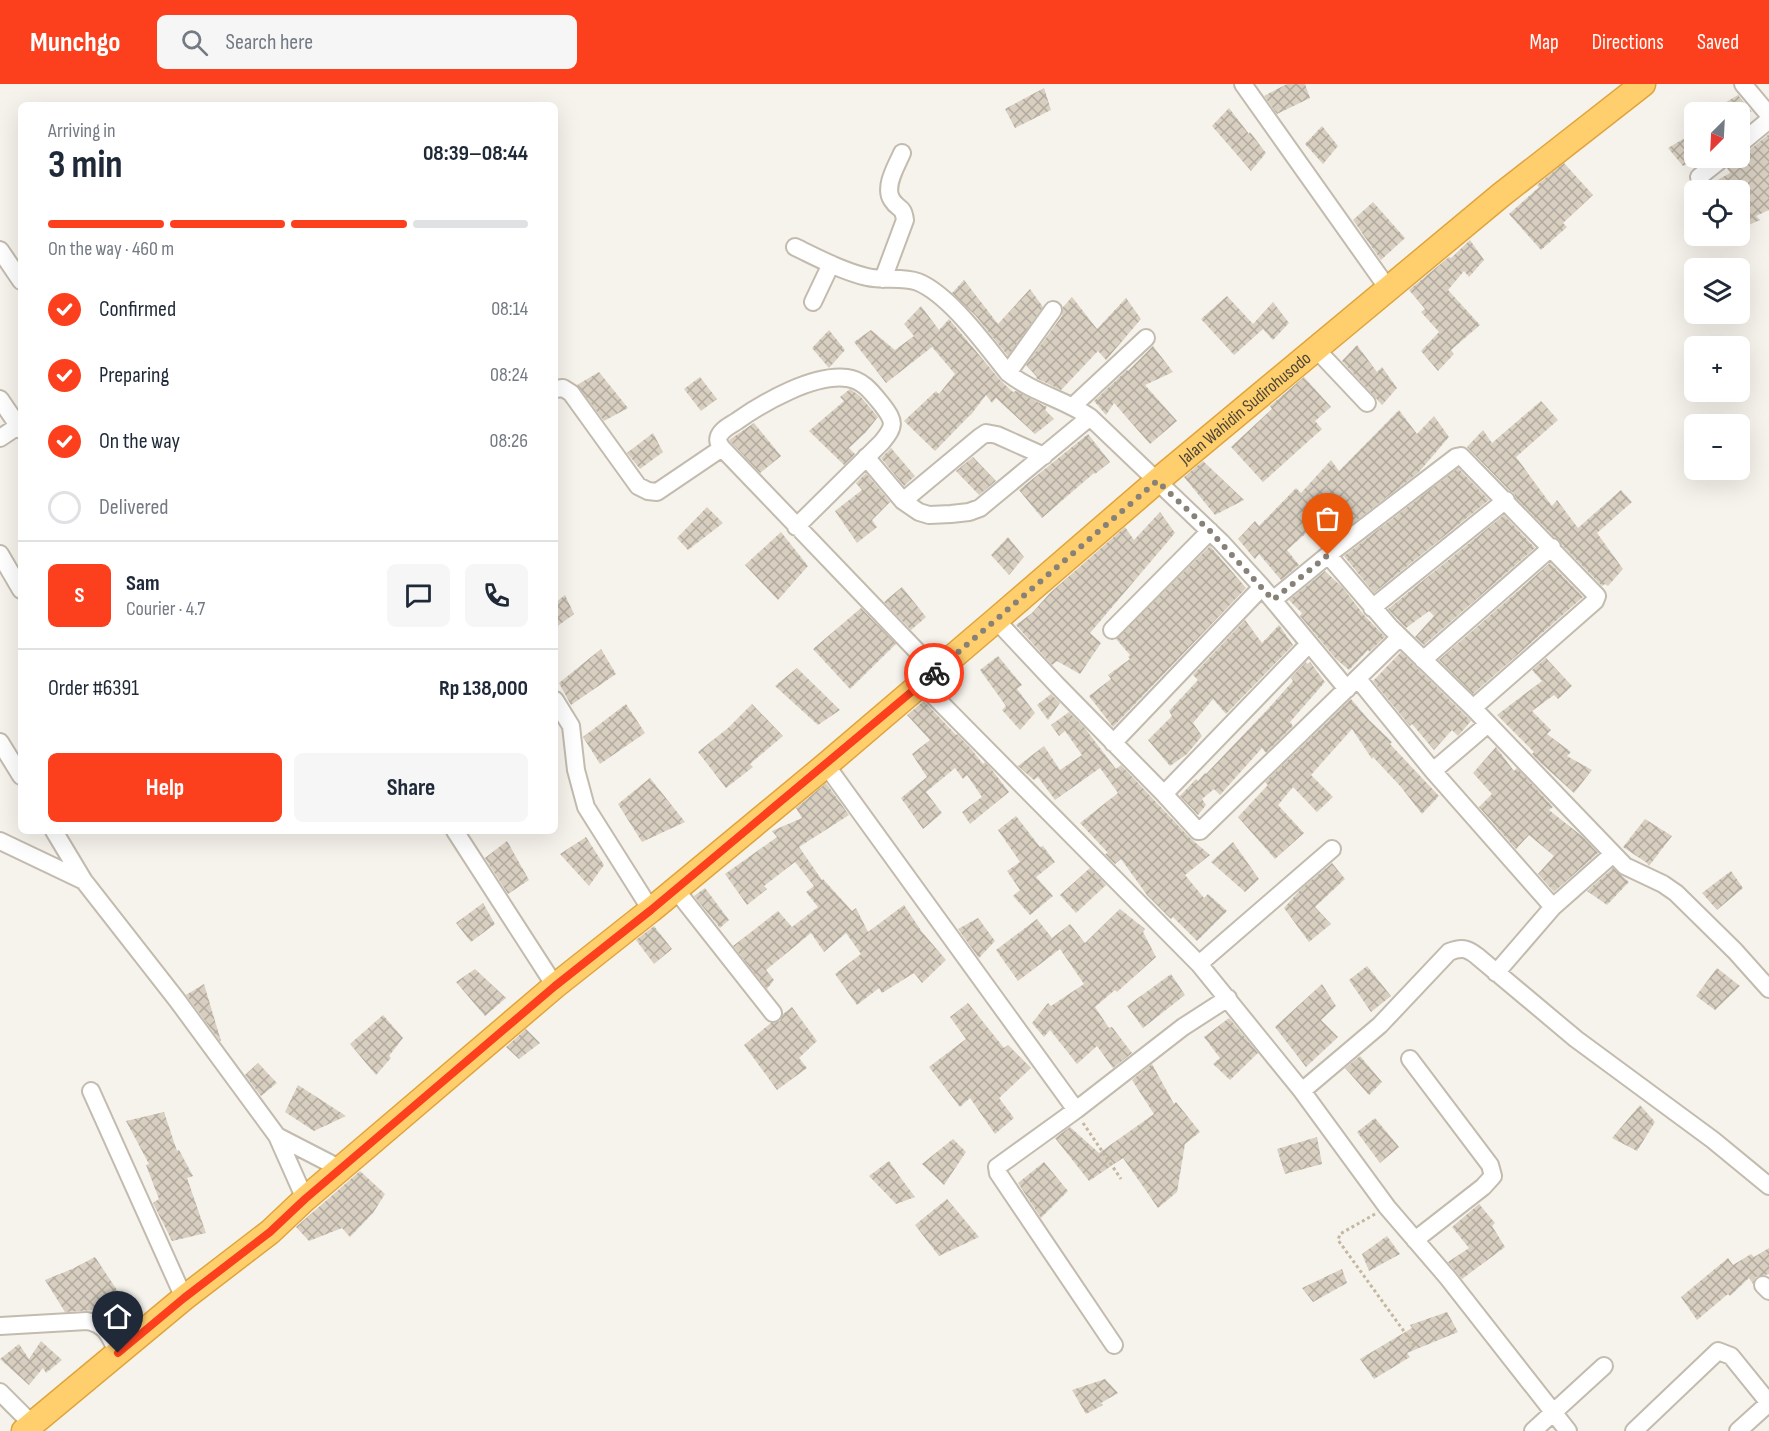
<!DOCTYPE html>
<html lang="en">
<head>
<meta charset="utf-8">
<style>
  :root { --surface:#fff; --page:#f6f6f7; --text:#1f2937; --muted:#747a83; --line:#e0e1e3; --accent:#fc3f1d }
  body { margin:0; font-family:"Sofia Sans Condensed",sans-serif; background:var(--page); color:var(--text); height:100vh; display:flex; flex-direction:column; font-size:22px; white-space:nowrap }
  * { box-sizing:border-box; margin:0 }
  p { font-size:20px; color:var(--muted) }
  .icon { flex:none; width:33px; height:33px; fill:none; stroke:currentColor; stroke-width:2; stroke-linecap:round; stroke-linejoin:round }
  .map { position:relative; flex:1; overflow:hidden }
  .side { position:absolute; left:18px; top:18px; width:540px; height:732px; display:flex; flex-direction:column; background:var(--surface); border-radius:9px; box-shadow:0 6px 24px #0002 }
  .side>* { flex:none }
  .needle { width:39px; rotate:204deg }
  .buttons { position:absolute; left:1684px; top:18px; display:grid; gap:12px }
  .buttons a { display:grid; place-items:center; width:66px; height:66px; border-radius:9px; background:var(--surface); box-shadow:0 6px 24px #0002; font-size:30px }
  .pin { position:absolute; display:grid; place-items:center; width:51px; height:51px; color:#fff; margin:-62px -26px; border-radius:50% 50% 50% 0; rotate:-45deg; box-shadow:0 0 6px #0007 }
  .pin .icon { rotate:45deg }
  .courier { position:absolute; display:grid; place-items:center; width:60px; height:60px; margin:-30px; border:4px solid #fc3f1d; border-radius:50%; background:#fff; color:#222; box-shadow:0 2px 8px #0007 }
  .head em { font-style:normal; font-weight:700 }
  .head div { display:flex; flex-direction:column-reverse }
  .head { display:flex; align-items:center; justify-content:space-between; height:102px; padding:0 30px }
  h1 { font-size:39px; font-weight:700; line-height:45px }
  .bar { display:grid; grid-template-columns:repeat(4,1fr); gap:9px 6px; align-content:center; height:72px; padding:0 30px }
  .bar i { height:8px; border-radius:4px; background:var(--line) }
  .bar .on { background:var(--accent) }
  .bar p { grid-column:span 4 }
  .line { display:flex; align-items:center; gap:15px; padding:0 30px; border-top:2px solid var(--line) }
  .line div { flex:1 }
  .round { display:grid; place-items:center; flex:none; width:63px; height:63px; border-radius:9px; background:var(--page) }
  ol { padding:0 30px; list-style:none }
  li { display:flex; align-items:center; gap:18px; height:66px }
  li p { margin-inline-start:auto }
  li .icon { padding:6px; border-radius:50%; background:var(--accent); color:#fff; stroke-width:4 }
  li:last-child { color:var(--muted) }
  li i { width:33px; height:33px; border:3px solid var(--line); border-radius:50% }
  .action { display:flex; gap:12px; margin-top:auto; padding:12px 30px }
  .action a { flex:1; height:69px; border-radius:9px; background:var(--accent); color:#fff; font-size:24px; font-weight:700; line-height:69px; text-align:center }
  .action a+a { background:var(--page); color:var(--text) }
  header { display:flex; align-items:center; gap:36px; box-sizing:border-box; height:84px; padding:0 30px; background:var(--accent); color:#fff }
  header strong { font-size:28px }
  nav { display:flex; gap:33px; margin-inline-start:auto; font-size:21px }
  .search { width:420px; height:54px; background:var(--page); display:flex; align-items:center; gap:15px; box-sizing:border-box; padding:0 21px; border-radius:9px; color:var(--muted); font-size:22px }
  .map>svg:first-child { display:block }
</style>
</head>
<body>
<header>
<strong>Munchgo</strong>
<div class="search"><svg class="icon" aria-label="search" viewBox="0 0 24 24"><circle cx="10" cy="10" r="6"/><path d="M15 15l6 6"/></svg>Search here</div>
<nav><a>Map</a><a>Directions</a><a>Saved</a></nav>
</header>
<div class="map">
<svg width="1769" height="1347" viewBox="0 0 1769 1347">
  <defs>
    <pattern id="building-cross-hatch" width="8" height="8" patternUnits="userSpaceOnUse" patternTransform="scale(1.5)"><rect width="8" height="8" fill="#d8cfc1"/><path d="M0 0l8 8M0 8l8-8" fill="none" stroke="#b1aa9e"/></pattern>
  </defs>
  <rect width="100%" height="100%" fill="#f6f3ec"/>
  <path fill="url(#building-cross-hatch)" d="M1287 0H1305L1310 14 1277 30 1264 12Z
    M1044 4 1051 26 1015 44 1005 25Z
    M1738 11 1752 28H1709Z
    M1229 24 1249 50 1250 48 1266 69 1251 87 1212 42Z
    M1322 42 1338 62 1323 80 1305 60Z
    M1695 48V76L1683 82 1668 64Z
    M1769 50V126L1756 132 1760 136 1740 145V106H1700L1730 89 1727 84 1732 78 1733 74H1740V71L1747 68Z
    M1564 79 1593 111 1563 139 1567 143 1541 166 1509 130 1539 103 1537 101Z
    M1373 118 1405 154 1381 176 1353 136Z
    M1470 156 1484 176 1469 193 1464 187 1448 206 1480 241 1451 266 1454 270 1438 287 1421 267 1439 248 1421 228 1425 225 1409 206 1449 173 1451 174Z
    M964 196 998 240 1030 205 1043 223 1008 272 975 231 952 209Z
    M1227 212 1253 240 1273 218 1289 239 1273 256 1263 245 1234 271 1201 235Z
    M1072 213 1097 245 1126 214 1141 235 1106 276 1098 267 1061 306 1036 294 1037 293 1026 281 1062 232 1063 223Z
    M921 222 939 246 949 235 1000 296 1013 308 1016 307 1047 323 1045 326 1054 335 1035 350 996 314 992 319 986 311 970 332V331L935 367 904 337 936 307 939 310 955 290 932 263 886 299 854 258 871 246 895 266 914 252 904 240Z
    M829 246 845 266 829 284 812 264Z
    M1357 261 1377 288 1382 283 1397 304 1382 321 1342 277Z
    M1153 262 1173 288 1145 301 1177 337 1150 360 1114 319 1106 331 1094 317 1127 286 1128 287Z
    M599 288 628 324 604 337 577 301Z
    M700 293 717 315 701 327 684 305Z
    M1304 293 1331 323 1315 337 1322 345 1263 398 1231 363 1272 325 1270 322Z
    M850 305 860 312 878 333 866 348 849 364 855 370 844 381 809 347 844 317 840 313Z
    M1541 317 1558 336 1516 373 1552 422 1557 416 1578 444 1621 406 1632 418 1597 449 1623 485 1608 502 1605 500 1602 502 1562 461 1559 456 1554 453 1516 414 1514 409 1509 406 1467 363 1483 346 1492 359Z
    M1399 326 1417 350 1434 332 1449 353 1418 389 1352 440 1337 422 1287 466 1299 481 1281 496 1259 470 1255 475 1238 455 1255 437 1259 442 1296 404 1301 409 1331 376 1339 387Z
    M754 339 781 372 760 389 729 356Z
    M653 349 663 368 640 385 627 369Z
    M1088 350 1110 378 1095 390 1094 389 1042 434 1019 406Z
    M891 364 915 392 904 402 881 374Z
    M973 373 996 397 979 411 956 387Z
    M1203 377 1244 416 1215 431 1184 393Z
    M1458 384 1489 416 1374 509 1344 472Z
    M866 389 890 418 872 436 877 443 857 459 835 427 862 406 856 399Z
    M707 423 723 439 688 466 677 454Z
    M1160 428 1175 449 1090 549 1101 559 1080 590 1057 577 1052 581 1016 541 1032 529 1050 509 1125 443 1134 456Z
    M1504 431 1535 464 1424 561 1415 553 1434 532 1429 527 1406 544 1388 525Z
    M781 448 808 482 778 516 745 481Z
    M1008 453 1024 473 1009 491 991 471Z
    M1210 462 1246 504 1113 643 1089 612 1111 595 1108 591 1130 575 1128 573 1130 571 1116 555Z
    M1550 479 1583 513 1473 610 1439 576Z
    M1325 487 1343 504 1364 531 1385 553 1369 568 1368 566 1349 586 1336 575 1300 532 1302 529 1289 516Z
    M902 503 926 533 911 546 884 518Z
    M565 511 574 530 555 544V519Z
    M861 524 896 560 850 605 813 565Z
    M1245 536 1262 559 1279 541 1293 561 1226 630 1213 615 1193 639 1202 652 1187 670 1170 682 1148 656 1172 632 1169 627 1198 596 1193 591Z
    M601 565 616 590 571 621 559 599Z
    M1401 568 1471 637 1458 652 1452 646 1434 666 1412 640 1410 642 1373 597Z
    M998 572 1022 601 1017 605 1035 629 1020 646 1002 626 1006 622 980 586Z
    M1546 574 1572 602 1558 615 1554 611 1532 627 1551 646 1547 650 1571 668 1567 672 1592 686 1574 709 1542 680 1532 670 1534 668 1497 631 1542 597 1532 586Z
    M1306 578 1307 580 1310 578 1325 598 1290 638 1293 642 1266 669 1262 664 1220 711 1214 705 1202 715 1206 721 1198 731 1180 712 1196 695 1198 697 1205 689 1206 690 1267 626 1293 597 1291 594Z
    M797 584 840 626 818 641 775 602Z
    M1051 610 1060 619 1048 636 1037 621Z
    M1351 615 1369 636 1392 658 1390 660 1439 712 1422 730 1401 703 1373 673 1372 675 1352 645 1311 691 1333 713 1317 728 1293 703 1278 721 1304 749 1275 775 1238 733 1268 701 1265 698Z
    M924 617 956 651 957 650 972 666 983 680 985 678 989 682 1009 708 970 740 962 728 982 713 967 691 963 695 955 684 926 708 942 729 923 745 901 714 927 693 912 670 930 656 907 631Z
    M626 620 645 649 600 680 583 653Z
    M752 620 783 652 750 680 753 683 726 704 698 668 728 644Z
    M1069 628 1084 643 1116 685 1121 681 1190 754 1210 771 1185 791 1204 814 1208 810 1227 827 1197 857 1173 833 1171 835 1147 811 1121 775 1115 780 1105 770 1108 769 1080 739 1118 709 1100 684 1055 716 1038 693 1034 696 1018 682 1044 662 1060 686 1082 671 1065 647 1059 652 1051 641Z
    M1496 663 1514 687 1517 684 1553 723 1549 726 1583 753 1598 769 1554 808 1538 790 1554 772 1529 751 1516 765 1479 723 1492 710 1473 689Z
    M650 694 685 738 642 758 618 720Z
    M826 699 849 731 799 763 822 796 823 795 852 827 856 824 868 848 904 821 922 848 946 876 922 899 914 889 882 909 879 904 857 921 835 890 861 870 846 849 824 868 811 849 766 886 774 896 767 905 733 862 778 827 792 843 818 823 806 808 814 802 795 778 764 802 767 805 747 821 725 790 777 753 772 747 802 734 796 724Z
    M1016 732 1040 763 1043 762 1055 778 1036 793 1053 812 1030 831 1013 812 1020 806 1007 787 1020 778 998 746Z
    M1645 735 1672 752 1649 782 1647 779 1623 763Z
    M586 753 604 781 589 802 560 770Z
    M507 757 529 796 508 810 485 774Z
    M1233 758 1259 795 1245 808 1211 778Z
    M1332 779 1345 795 1315 823 1331 840 1309 858 1284 824 1301 805Z
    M1090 784 1106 801 1076 829 1060 811Z
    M1613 784 1629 798 1607 821 1587 807Z
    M1731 787 1743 804 1717 826 1702 809Z
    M705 804 729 836 720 844 694 812Z
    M483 819 495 840 471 858 456 839Z
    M1120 825 1145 845 1143 848 1156 873 1117 908 1115 906 1095 923 1109 944 1112 943 1132 969 1113 984 1097 962 1077 980 1050 946 1044 953 1032 939 1048 919 1051 922 1084 900 1060 865 1018 897 996 866 1037 835 1052 854 1070 840 1085 859Z
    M978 834 995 857 979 874 958 845Z
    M654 842 672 865 654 880 636 856Z
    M1367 882 1391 912 1371 928 1349 896Z
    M1717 884 1740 902 1715 926 1696 912Z
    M475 885 506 914 485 932 456 898Z
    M1171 890 1185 911 1143 944 1127 922Z
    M204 900 221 957H220L186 911Z
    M1322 900 1336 922 1321 936 1338 953 1306 983 1275 943Z
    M968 919 1004 964 1008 961 1031 984 999 1014 1014 1034 995 1050 970 1014 960 1023 929 983 966 955 950 933Z
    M792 923 817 957 799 974 807 984 777 1006 744 961 771 939 780 937 783 930Z
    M383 931 403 954 389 972 391 974 376 991 350 960Z
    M1229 934 1258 969 1230 996 1213 980 1220 974 1204 953Z
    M526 945 540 959 519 975 506 963Z
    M1360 972 1382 998 1369 1011 1345 984Z
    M258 979 277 999 261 1012 245 991Z
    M1152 980 1174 1020 1176 1018 1200 1048 1185 1060 1177 1108 1158 1124 1123 1074 1089 1097 1055 1054 1070 1043 1099 1069 1154 1030 1132 996Z
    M298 1001 346 1032 314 1047 285 1028Z
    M1640 1021 1655 1038 1637 1067 1612 1054Z
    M164 1028 177 1067 179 1066 193 1092 187 1094 206 1149 172 1157 153 1119 159 1115 146 1081 149 1080 126 1037Z
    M1375 1034 1399 1063 1380 1079 1357 1048Z
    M1317 1053 1322 1080 1285 1090 1277 1065Z
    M953 1055 966 1068 944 1101 922 1080Z
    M889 1077 900 1093 915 1113 896 1120 869 1092Z
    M1044 1078 1068 1107 1041 1134 1018 1099Z
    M360 1087 385 1110 373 1129 350 1153 342 1144 309 1157 296 1143Z
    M947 1115 979 1153 939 1172 915 1141Z
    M1479 1120 1495 1139 1492 1142 1505 1163 1462 1195 1448 1178 1469 1164 1452 1143Z
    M1387 1152 1400 1170 1369 1187 1362 1170Z
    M1769 1164V1190L1756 1193 1753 1200 1749 1194 1730 1212 1728 1210 1697 1236 1681 1213 1728 1174 1733 1181 1751 1170 1754 1173Z
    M95 1173 125 1218 106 1233 97 1229 95 1226 65 1228 45 1196 72 1185Z
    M1342 1185 1347 1199 1313 1218 1302 1204Z
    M1447 1228 1458 1248 1407 1269 1410 1273 1374 1295 1360 1275 1412 1244 1410 1241Z
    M41 1257 62 1276 46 1289 43 1284 29 1301 0 1275 19 1260 29 1275Z
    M1105 1295 1118 1309 1101 1319 1103 1321 1086 1330 1072 1306Z"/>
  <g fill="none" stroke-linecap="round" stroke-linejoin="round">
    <defs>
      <path id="minor" d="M1243 0 1389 206
        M1743 0 1769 31
        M1740 60 1769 36
        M1699 93 1723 74
        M795 163C818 174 842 187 867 193 884 197 902 192 918 198 950 211 986 262 1008 289 1033 309 1064 315 1090 333
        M0 166 21 197
        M883 195 905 136C903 121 898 126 892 116 883 103 897 81 902 69
        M813 218 831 180
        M1316 265 1367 319
        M1008 289 1053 226
        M555 305 563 304 571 309 638 402 648 407 657 408 722 364
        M0 315 21 346
        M1073 322 1146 254
        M0 354 18 342
        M866 373 903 417 919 428 929 431 951 430 969 428 980 424 1090 333 1221 458 1262 503 1347 605
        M903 417 980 353 986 349 997 351 1044 372
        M796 443 882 358C895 342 895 338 883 322 873 310 864 296 847 294 813 290 764 318 737 337 731 341 722 345 719 352 717 357 719 360 722 364L936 587
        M0 470 21 506
        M1328 471 1390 543 1473 624 1625 782 1663 800 1676 809 1735 867 1769 905
        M1273 516 1328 471 1456 373 1461 372 1597 512 1595 517 1473 624
        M1372 524 1506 416
        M996 536 1056 600 1164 710 1198 747H1200L1400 553
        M1112 546 1210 447
        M1423 576 1552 463
        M1358 595 1433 687 1553 823
        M921 599 1199 880 1302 1007 1387 1123 1448 1194 1568 1347
        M555 616 571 642 576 686 586 723 651 826
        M0 658 21 692
        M1113 659 1262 503
        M826 681 1076 1026
        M1433 687 1488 640
        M1164 710 1309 560
        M54 747 84 797 177 916 277 1052 305 1115
        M455 747 555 902
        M0 757 84 797
        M676 806 773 929
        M1199 880 1332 765
        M1496 889 1553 823 1613 770
        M1410 975 1490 1081 1493 1092 1483 1103 1415 1156
        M91 1007 184 1214
        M1302 1007 1380 941 1449 868C1461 863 1467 864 1477 872L1576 955 1713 1056 1769 1102
        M277 1052 341 1085
        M1763 1201 1769 1207
        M0 1242 87 1237C107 1241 109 1252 118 1269
        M1114 1261 998 1089 997 1083 1076 1026 1183 943 1228 914
        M0 1308 32 1340
        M1533 1347 1604 1282
        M1634 1347 1718 1267 1731 1272 1769 1319
        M1738 1347 1769 1319"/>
      <g id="highway">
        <path id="s1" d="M24 1347 184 1214 270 1148 305 1115 555 902 651 826 826 681 996 536 1157 397 1501 111 1643 0"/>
      </g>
    </defs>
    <use href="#minor" stroke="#c2bbae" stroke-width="20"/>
    <use href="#highway" stroke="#e0a43c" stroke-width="27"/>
    <path stroke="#c4b79f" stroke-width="3" stroke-dasharray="3 3" stroke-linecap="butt" d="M1083 1039 1121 1095
      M1375 1130 1340 1150 1338 1156 1416 1264"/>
    <use href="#minor" stroke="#fff" stroke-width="16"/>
    <use href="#highway" stroke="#ffcf6e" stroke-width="24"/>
  </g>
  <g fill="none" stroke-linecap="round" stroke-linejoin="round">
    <path stroke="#878178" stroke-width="6" stroke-dasharray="0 10.8" d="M934 589 1157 397 1210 447 1273 516 1328 471"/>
    <path stroke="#fc3f1d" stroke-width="8" d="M118 1269 184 1214 270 1148 305 1115 555 902 651 826 934 589"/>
  </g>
  <g text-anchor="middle" stroke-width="4.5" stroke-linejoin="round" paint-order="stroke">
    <g font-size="18" fill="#4b4439" stroke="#fff">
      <text dy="6" stroke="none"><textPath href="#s1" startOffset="1593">Jalan Wahidin Sudirohusodo</textPath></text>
    </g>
  </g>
</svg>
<div class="buttons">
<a><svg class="needle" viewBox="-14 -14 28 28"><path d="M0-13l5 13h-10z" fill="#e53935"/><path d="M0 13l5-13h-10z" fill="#747a83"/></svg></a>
<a><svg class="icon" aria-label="locate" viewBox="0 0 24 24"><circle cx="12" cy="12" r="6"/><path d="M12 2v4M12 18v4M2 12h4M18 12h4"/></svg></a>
<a><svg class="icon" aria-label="layers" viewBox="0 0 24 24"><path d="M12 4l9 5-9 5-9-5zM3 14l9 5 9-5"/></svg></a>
<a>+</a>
<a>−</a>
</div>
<div class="pin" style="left:1328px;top:471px;background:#ea580c"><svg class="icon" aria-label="bag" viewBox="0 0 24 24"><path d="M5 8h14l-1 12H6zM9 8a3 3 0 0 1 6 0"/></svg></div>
<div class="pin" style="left:118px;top:1269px;background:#1f2937"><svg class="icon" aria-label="home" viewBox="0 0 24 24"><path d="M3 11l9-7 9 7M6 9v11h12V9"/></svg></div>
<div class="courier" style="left:934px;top:589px"><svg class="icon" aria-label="bike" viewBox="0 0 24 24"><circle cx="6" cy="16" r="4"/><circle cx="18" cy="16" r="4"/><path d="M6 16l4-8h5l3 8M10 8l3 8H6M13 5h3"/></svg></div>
<section class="side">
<div class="head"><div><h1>3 min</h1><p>Arriving in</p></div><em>08:39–08:44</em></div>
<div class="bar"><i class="on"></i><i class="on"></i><i class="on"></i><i></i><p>On the way · 460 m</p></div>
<ol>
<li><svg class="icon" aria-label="check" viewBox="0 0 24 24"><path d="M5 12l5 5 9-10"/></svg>Confirmed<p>08:14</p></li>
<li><svg class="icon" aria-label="check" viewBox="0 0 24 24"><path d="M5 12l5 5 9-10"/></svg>Preparing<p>08:24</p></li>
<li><svg class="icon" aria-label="check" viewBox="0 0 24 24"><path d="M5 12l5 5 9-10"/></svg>On the way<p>08:26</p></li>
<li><i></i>Delivered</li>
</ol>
<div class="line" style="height:108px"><b class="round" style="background:var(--accent);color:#fff">S</b><div><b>Sam</b><p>Courier · 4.7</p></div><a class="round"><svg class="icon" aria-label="chat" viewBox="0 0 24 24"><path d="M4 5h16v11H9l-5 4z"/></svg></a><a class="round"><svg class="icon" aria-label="phone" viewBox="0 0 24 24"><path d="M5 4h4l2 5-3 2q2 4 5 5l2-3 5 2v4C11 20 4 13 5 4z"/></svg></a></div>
<div class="line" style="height:78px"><div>Order #6391</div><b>Rp 138,000</b></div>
<div class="action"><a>Help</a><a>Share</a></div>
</section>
</div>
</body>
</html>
